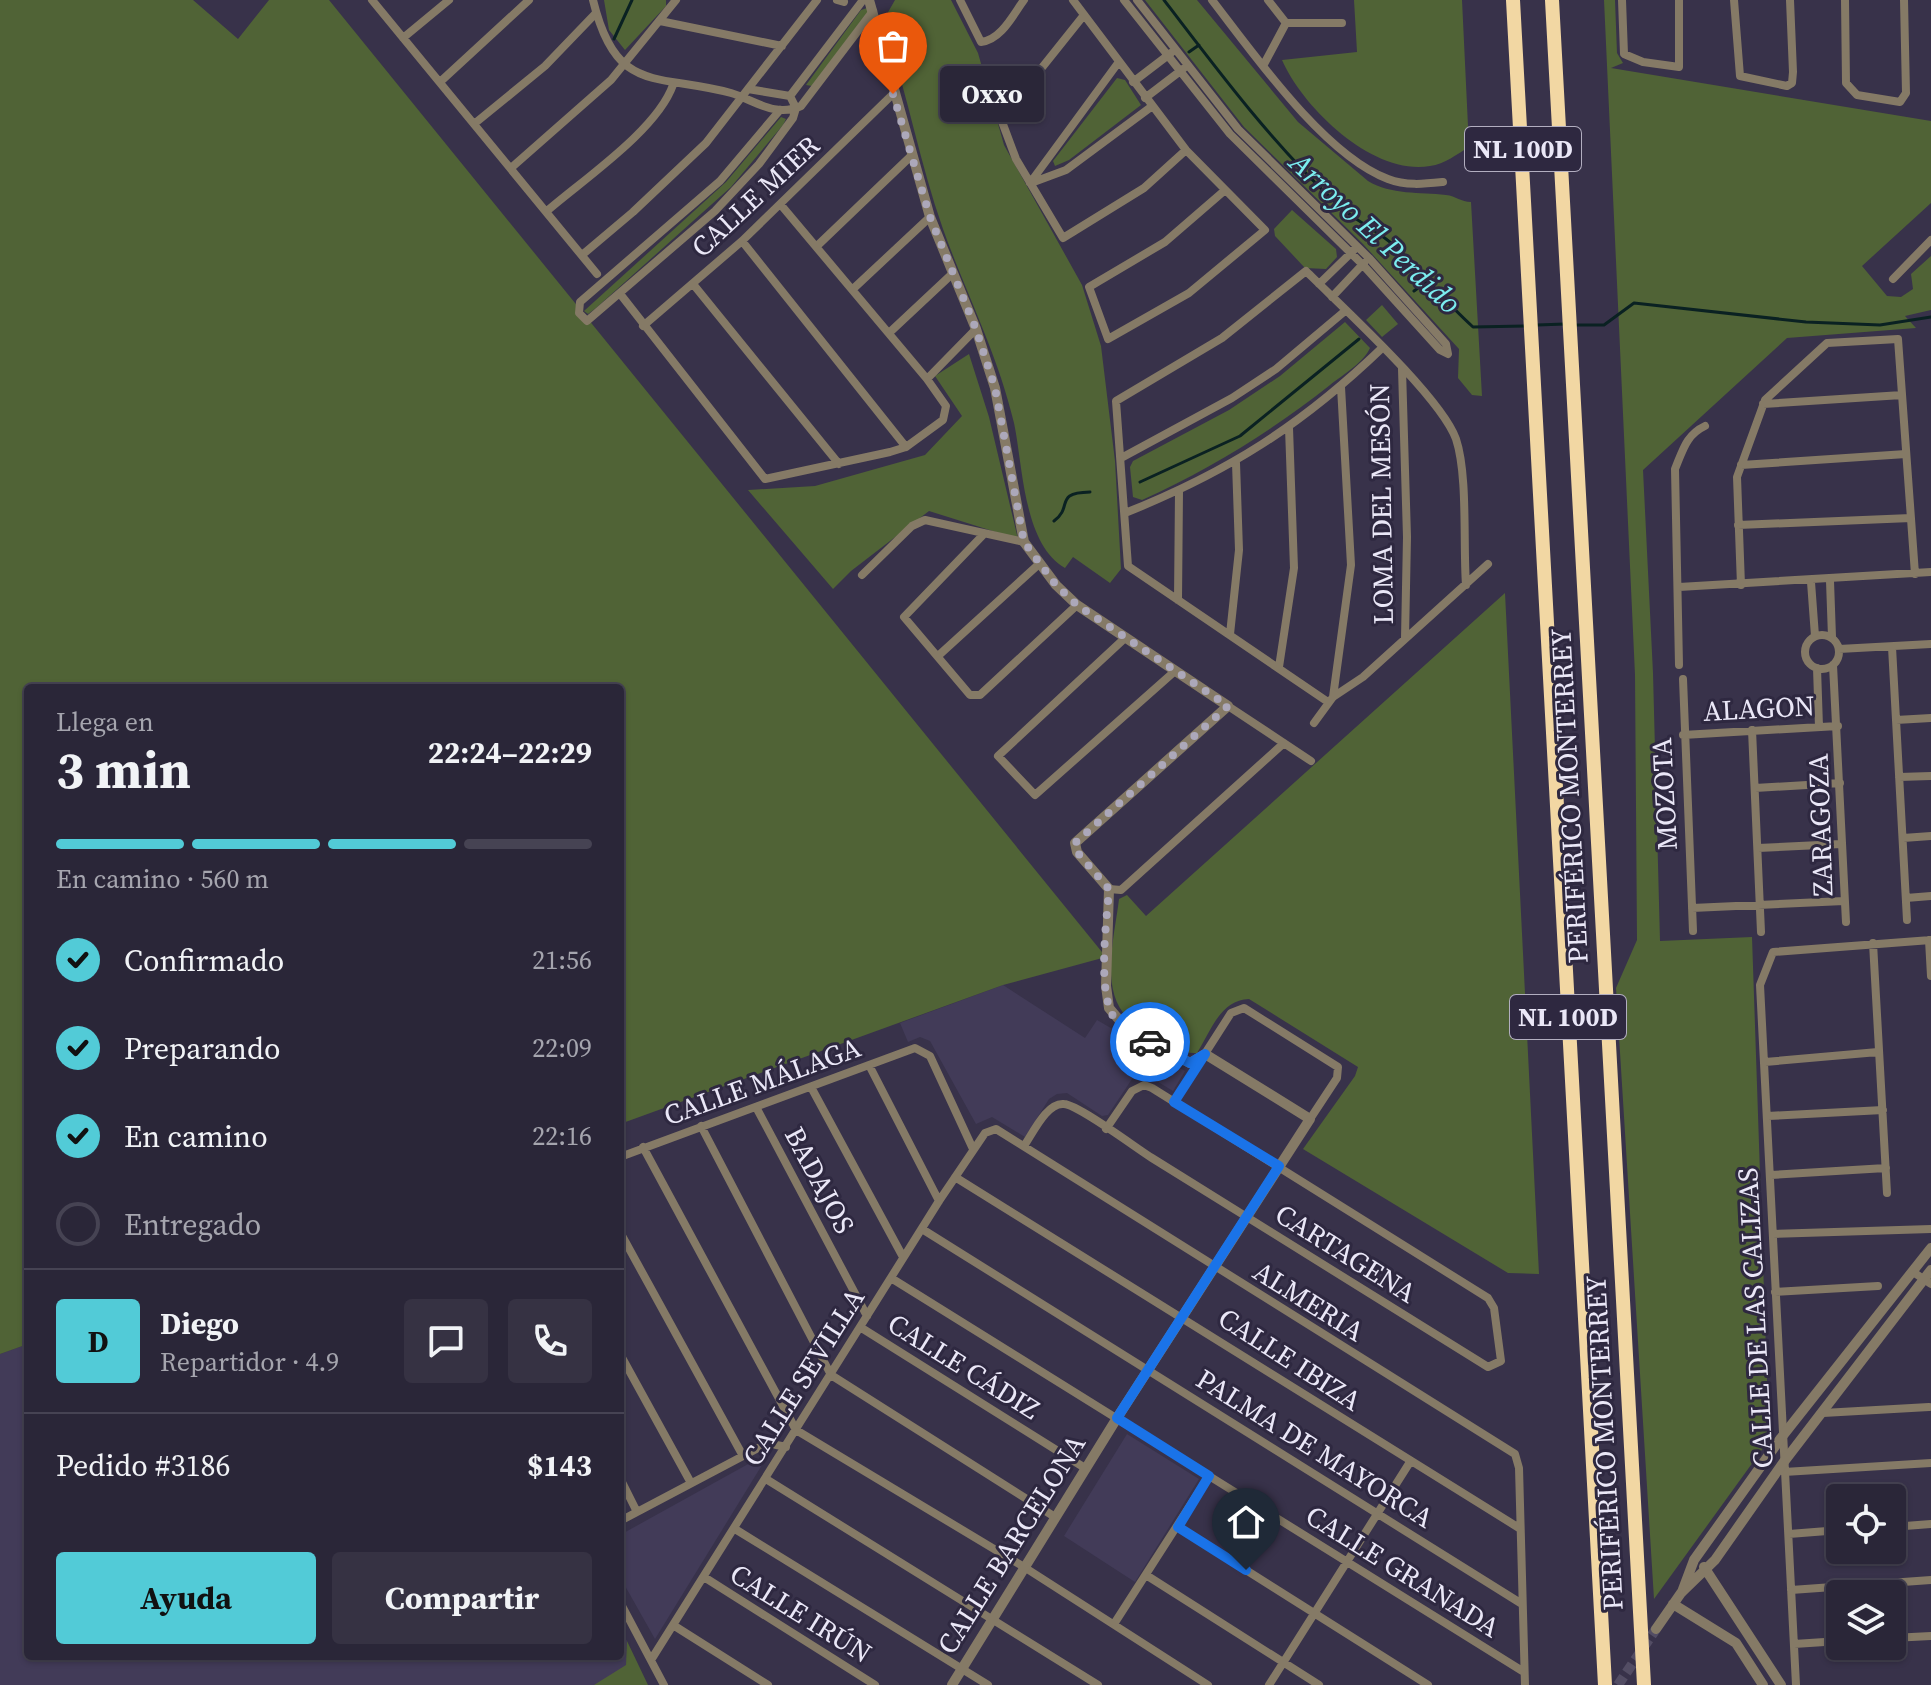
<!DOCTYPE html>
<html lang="es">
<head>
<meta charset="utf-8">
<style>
  :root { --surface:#2a2638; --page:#363243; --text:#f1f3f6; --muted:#a5a5ae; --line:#464353; --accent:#52cbd7 }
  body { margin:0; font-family:"Source Serif 4",serif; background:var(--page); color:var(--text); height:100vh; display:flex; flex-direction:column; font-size:30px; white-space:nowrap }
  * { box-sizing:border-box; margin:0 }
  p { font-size:26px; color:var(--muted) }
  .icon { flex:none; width:44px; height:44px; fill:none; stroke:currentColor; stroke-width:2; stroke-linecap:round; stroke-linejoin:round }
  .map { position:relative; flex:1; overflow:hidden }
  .side { position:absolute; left:24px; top:684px; width:600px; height:976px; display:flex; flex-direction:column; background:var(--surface); border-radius:8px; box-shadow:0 2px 6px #0004,0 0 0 2px var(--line) }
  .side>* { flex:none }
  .buttons { position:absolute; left:1826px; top:1484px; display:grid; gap:16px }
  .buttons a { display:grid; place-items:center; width:80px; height:80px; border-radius:8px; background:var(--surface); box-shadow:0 2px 6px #0004,0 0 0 2px var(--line); font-size:40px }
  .pin { position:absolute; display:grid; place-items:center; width:68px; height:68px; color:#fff; margin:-82px -34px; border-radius:50% 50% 50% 0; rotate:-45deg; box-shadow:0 0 8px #0007 }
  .pin .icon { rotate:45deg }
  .courier { position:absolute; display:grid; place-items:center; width:80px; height:80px; margin:-40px; border:6px solid #1a73e8; border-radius:50%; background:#fff; color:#222; box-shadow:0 2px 10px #0007 }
  .bubble { position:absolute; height:56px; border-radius:8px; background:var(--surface); box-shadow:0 2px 6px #0004,0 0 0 2px var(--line); font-size:26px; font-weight:700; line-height:56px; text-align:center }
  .summary em { font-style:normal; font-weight:700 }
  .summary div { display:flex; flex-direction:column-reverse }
  .summary { display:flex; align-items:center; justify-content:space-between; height:136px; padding:0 32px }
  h1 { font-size:52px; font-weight:700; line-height:60px }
  .bar { display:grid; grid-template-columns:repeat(4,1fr); gap:12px 8px; align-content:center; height:96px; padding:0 32px }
  .bar i { height:10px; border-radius:6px; background:var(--line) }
  .bar .current { background:var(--accent) }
  .bar p { grid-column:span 4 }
  .line { display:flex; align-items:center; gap:20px; padding:0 32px; border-top:2px solid var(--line) }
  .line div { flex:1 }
  .round { display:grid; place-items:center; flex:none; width:84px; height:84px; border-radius:8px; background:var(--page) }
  ol { padding:0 32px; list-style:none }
  li { display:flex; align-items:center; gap:24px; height:88px }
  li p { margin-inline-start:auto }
  li .icon { padding:8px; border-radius:50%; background:var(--accent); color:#111; stroke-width:4 }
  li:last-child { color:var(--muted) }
  li i { width:44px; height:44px; border:4px solid var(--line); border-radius:50% }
  .action { display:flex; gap:16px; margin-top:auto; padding:16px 32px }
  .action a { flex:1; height:92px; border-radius:8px; background:var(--accent); color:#111; font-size:32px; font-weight:700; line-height:92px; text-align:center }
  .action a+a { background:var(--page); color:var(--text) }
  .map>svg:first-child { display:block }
</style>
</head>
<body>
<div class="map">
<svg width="1931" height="1685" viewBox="0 0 1931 1685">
  <rect width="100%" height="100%" fill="#38324a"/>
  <path fill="#423b58" d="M1003 985 1085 1038 1097 1020 1185 1071 1173 1091 1150 1077 1132 1079 1108 1115 1102 1116 1067 1093 1057 1094 1049 1099 1025 1137 992 1117 976 1124 930 1041 920 1037 908 1042 900 1023Z
    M28 1344V1656H620V1630L627 1641V1665L600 1685H0V1354Z
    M1127 1434 1199 1479 1135 1582 1064 1536Z
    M770 1452 655 1639 620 1577V1535Z"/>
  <path fill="#506336" d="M0 0H193L238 39 269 0H329L1106 957 1003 985 620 1124V688H28V1344L0 1354Z
    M604 0H666V6L625 50 609 30Z
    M895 0H951L978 53 1004 145 1082 285 1101 346 1115 461 1121 569 1110 583 1073 557 1065 568C1023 544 1023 465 1014 423 997 352 967 296 943 229 920 164 908 96 886 31L887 14Z
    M1145 0H1197L1298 122 1368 181C1391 195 1420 192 1446 195 1456 196 1461 202 1471 202L1482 396 1472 395 1458 378 1459 349 1363 244 1244 127Z
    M1354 0H1462L1469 147C1457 154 1445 164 1430 166 1373 176 1303 108 1282 60L1357 52Z
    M1604 0H1615L1617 53 1623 63 1611 68 1931 121V203L1862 266 1887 296 1901 297 1913 289 1911 274 1931 256V310L1905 316 1916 328 1787 338 1643 470 1653 673 1660 941 1752 937 1769 1440 1654 1599 1616 988 1637 940 1635 675Z
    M867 8 868 12 812 86 806 85 861 10Z
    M1117 78 1125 80 1141 105 1069 160 1055 166 1053 161Z
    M781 117 786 119 783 125 731 187 596 308 588 314 584 311 726 182Z
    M1292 210 1336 249 1337 257 1326 269 1305 268 1275 236 1274 229Z
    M1382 305 1398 324 1382 337 1366 320Z
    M1345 322 1370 348C1364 362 1343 375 1330 385 1272 431 1209 470 1142 500L1133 497 1130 467 1133 461 1229 410 1280 376Z
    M969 354 989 417 1018 539 929 511 851 571 833 589 748 490 815 486 925 455 962 416 935 376Z
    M1505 593 1539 1274 1508 1273 1303 1149 1355 1076 1358 1067 1249 999C1220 1000 1211 1031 1197 1053 1181 1054 1171 1045 1157 1037 1149 1032 1138 1027 1130 1020 1098 993 1115 935 1119 899L1127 895 1146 916Z
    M627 1641 648 1685H594L626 1665Z"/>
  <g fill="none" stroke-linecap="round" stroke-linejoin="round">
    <path stroke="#0a2122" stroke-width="3" d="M1164 0C1218 71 1272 143 1338 205 1355 221 1379 231 1397 248 1423 274 1445 302 1473 327L1525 326
      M614 39 632 0
      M1189 52 1199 45
      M1414 291 1426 282
      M1537 325 1565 324
      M1573 325H1604L1634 303 1806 322 1880 325 1931 317
      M1140 482 1240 436 1359 339
      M1054 521C1074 506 1053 493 1090 492"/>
    <path stroke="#534d64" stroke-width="10" stroke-dasharray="10 5" stroke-linecap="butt" d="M1618 1685 1656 1629"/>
    <path stroke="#857a66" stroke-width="8" d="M372 0 597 274
      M593 0C616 95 656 73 731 93 754 100 775 118 801 106L873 11
      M837 0 844 2
      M960 0 981 42C1001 40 1013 15 1024 0
      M1073 0 1186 150 1265 230 1189 293 1108 339 1089 287 1165 242 1224 191
      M1124 0 1230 134 1363 265 1440 350 1448 354 1446 344 1369 258 1238 129 1137 0
      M1212 0C1253 53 1324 155 1388 179 1406 186 1424 184 1443 182
      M1268 0 1286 23
      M1622 0 1624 54 1643 62 1679 67V0
      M1734 0 1740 76 1787 86 1792 83 1793 72 1790 0
      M1845 0 1846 83 1857 95 1900 102 1906 93 1904 0
      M1084 15 1001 119 1016 159 1063 238 1144 188 1186 150
      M660 21 782 46
      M1286 23H1342
      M403 38 449 0
      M1263 66 1286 23
      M440 82 529 0
      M1133 82 1171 53
      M748 89 790 96
      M790 96 863 0
      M1145 98 1183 69
      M780 110 720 181 580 302 579 313 587 321 715 211 759 164 793 118 796 108 790 96
      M474 124 545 66 596 13
      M511 168 611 80 676 0
      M1030 183 1118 63
      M1031 183 1066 170 1151 107
      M547 211C584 179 657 130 673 85
      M742 241 906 447
      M817 246 911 156
      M582 255 633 212 706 143 817 0
      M1893 279 1931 240
      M693 284 839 464
      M1319 284 1354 250
      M853 289 930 217
      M621 295 765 479 890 452 906 447 943 420 946 406 927 379 781 205
      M1332 297 1364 263
      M643 326 742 241 893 94
      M889 333 952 274
      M1402 369 1407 537 1405 638
      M927 379 976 329
      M1763 404 1902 395
      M1123 457 1232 398 1276 369 1345 311
      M1741 465 1906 454
      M1125 513C1228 472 1302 425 1382 348
      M1738 525 1911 518
      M983 535 904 617 970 695H980L1077 605
      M862 575 912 526 925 520 1024 542
      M1830 581 1832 637
      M1811 582 1815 636
      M1741 585 1737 477 1765 400 1827 343 1898 339 1915 574
      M1679 587 1931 572
      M1178 600 1179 492
      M1230 634 1239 550 1236 463
      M1805 652a17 17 0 1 1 34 0a17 17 0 1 1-34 0Z
      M1125 638 998 756 1035 795 1175 671
      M1892 647 1907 920
      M1839 649 1931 644
      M938 656 1039 564
      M1679 665 1675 469C1683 450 1686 435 1705 426
      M1833 665 1846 922
      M1279 667 1294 568 1289 428
      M1817 668 1819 727
      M1683 679 1693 931
      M1333 697 1351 565 1341 387
      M1328 702 1128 566 1116 401 1222 338 1306 271C1341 306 1441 397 1456 439 1468 475 1463 544 1466 585
      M1228 706 1311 761
      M1896 720 1931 718
      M1314 723 1333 697 1363 677 1488 564
      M1752 730 1761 932
      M1683 735 1838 726
      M1899 777 1931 776
      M1755 788 1840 783
      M1903 838 1931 836
      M1758 848 1841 844
      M1109 889 1121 890 1284 743
      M1906 898 1931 896
      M1692 908 1844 901
      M1929 940 1931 976
      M1873 943 1887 1193
      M1765 1062 1878 1052
      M869 1065 939 1201
      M811 1087 903 1257
      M1174 1102 1231 1013 1244 1008 1338 1067 1337 1078 1310 1119
      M756 1107 867 1316
      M1768 1116 1883 1110
      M701 1126 831 1375 1055 1517
      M1024 1146C1033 1133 1047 1102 1064 1104 1079 1105 1136 1148 1152 1158 1264 1228 1376 1298 1488 1367L1501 1361 1494 1308 1488 1298 1152 1088 1144 1085 1132 1091 1106 1129
      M643 1147 796 1430 1024 1567 1208 1685
      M620 1157 915 1048 930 1056 973 1149
      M1771 1175 1886 1168
      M955 1177 1519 1528
      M922 1229 1522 1604
      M620 1232 743 1456
      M1773 1234 1931 1229
      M1913 1272 1931 1284
      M891 1278 1524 1672
      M1775 1292 1878 1286
      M860 1327 1085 1468
      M620 1354 691 1483
      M1823 1413 1929 1407
      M1784 1472 1931 1463
      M620 1478 637 1512
      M766 1479 1098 1685
      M620 1521 762 1446 772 1444 786 1447
      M1178 1527 1428 1685
      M1892 1527 1931 1524
      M735 1529 988 1685
      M1789 1534 1840 1530
      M1146 1575 1319 1685
      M704 1577 875 1685
      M1791 1590 1931 1580
      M620 1602 664 1685
      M1114 1624 1209 1476
      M673 1625 768 1685
      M1892 1638 1931 1636
      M1794 1644 1840 1641
      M651 1660 939 1201 985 1133 996 1129 1515 1454 1519 1468 1525 1685
      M1269 1685 1410 1462
      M1796 1685 1760 985 1773 952 1931 940"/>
    <path stroke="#857a66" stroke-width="10" d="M869 0 930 217 976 329 995 388 1024 542 1056 585 1077 605 1228 706 1075 843 1077 852 1109 889 1106 986 1109 1008 1127 1029 1190 1063 1205 1054 1310 1119 1117 1418 952 1685
      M1704 1567 1781 1685
      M1682 1592 1694 1560 1781 1438 1931 1248
      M1673 1604 1736 1643 1763 1685
      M1656 1629 1681 1593 1715 1560 1783 1463 1931 1270"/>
    <path stroke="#f2d7a3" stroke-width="14" d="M1513 0 1605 1685
      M1552 0 1644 1685"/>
  </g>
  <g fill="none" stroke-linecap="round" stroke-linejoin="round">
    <path stroke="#aca8ba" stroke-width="8" stroke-dasharray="0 14.4" d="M893 94 930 217 976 329 995 388 1024 542 1056 585 1077 605 1228 706 1075 843 1077 852 1109 889C1107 921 1095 999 1118 1023 1126 1031 1139 1037 1150 1042"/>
    <path stroke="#1a73e8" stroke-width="10" d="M1150 1042 1190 1063 1205 1054 1174 1102 1279 1166 1117 1418 1209 1476 1178 1527 1246 1570"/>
  </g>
  <g text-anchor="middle" stroke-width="6" stroke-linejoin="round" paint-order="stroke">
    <g fill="#2e2840" stroke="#b2aec0" stroke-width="2">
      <rect x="1465" y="127" width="116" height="44" rx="6"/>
      <rect x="1510" y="995" width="116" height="44" rx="6"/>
    </g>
    <g font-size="26" font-weight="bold" fill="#eae7f7">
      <text x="1523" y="158">NL 100D</text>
      <text x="1568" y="1026">NL 100D</text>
    </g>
    <g font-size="28" fill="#eae7f7" stroke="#2e2840">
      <text transform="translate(755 196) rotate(-43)" y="10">CALLE MIER</text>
      <text transform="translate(1381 504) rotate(-91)" y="10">LOMA DEL MESÓN</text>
      <text transform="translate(1759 708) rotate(-3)" y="10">ALAGON</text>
      <text transform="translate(1664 794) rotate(-93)" y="10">MOZOTA</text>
      <text transform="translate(1569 796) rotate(-93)" y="10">PERIFÉRICO MONTERREY</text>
      <text transform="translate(1820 825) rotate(-92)" y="10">ZARAGOZA</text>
      <text transform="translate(762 1081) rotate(-20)" y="10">CALLE MÁLAGA</text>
      <text transform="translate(820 1180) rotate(62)" y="10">BADAJOS</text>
      <text transform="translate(1346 1253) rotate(32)" y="10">CARTAGENA</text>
      <text transform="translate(1309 1301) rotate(32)" y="10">ALMERIA</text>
      <text transform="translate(1755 1318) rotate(-93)" y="10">CALLE DE LAS CALIZAS</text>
      <text transform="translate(1290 1359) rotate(33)" y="10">CALLE IBIZA</text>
      <text transform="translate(964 1366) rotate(32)" y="10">CALLE CÁDIZ</text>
      <text transform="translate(803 1377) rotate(-58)" y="10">CALLE SEVILLA</text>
      <text transform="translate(1604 1443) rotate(-93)" y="10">PERIFÉRICO MONTERREY</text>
      <text transform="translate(1315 1448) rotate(32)" y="10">PALMA DE MAYORCA</text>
      <text transform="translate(1011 1544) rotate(-58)" y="10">CALLE BARCELONA</text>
      <text transform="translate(1403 1571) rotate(32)" y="10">CALLE GRANADA</text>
      <text transform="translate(801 1613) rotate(32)" y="10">CALLE IRÚN</text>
    </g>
    <g font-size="30" font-style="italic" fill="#7bedef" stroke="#2e2840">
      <text transform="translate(1375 233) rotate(43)" y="10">Arroyo El Perdido</text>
    </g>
  </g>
</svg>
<div class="buttons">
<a><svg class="icon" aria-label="locate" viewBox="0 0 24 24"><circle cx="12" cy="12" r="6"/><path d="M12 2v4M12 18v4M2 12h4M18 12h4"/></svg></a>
<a><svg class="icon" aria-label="layers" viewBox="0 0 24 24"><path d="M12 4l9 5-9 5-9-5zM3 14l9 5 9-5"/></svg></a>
</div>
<div class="pin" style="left:893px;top:94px;background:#ea580c"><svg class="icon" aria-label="bag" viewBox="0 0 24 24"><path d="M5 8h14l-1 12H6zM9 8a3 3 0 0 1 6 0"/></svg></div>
<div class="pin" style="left:1246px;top:1570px;background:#1f2937"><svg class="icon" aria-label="home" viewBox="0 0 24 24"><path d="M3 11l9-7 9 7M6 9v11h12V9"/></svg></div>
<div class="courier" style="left:1150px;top:1042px"><svg class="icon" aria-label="car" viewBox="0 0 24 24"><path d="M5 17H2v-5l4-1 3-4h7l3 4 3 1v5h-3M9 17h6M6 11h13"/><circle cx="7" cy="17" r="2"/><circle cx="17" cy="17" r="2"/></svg></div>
<div class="bubble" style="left:940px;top:66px;width:104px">Oxxo</div>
<section class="side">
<div class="summary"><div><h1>3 min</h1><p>Llega en</p></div><em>22:24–22:29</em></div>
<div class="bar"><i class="current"></i><i class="current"></i><i class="current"></i><i></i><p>En camino · 560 m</p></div>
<ol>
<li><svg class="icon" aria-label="check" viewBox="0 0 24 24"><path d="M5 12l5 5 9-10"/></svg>Confirmado<p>21:56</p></li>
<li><svg class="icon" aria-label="check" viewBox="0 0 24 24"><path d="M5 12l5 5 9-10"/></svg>Preparando<p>22:09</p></li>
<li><svg class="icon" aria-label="check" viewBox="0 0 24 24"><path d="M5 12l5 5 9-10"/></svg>En camino<p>22:16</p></li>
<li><i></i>Entregado</li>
</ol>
<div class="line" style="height:144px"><b class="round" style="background:var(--accent);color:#111">D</b><div><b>Diego</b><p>Repartidor · 4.9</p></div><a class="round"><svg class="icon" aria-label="chat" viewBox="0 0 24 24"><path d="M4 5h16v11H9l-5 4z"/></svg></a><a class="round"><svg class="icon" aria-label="phone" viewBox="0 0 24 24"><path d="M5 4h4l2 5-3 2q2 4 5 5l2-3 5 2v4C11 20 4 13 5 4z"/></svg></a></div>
<div class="line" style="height:104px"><div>Pedido #3186</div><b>$143</b></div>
<div class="action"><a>Ayuda</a><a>Compartir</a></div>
</section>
</div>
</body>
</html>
